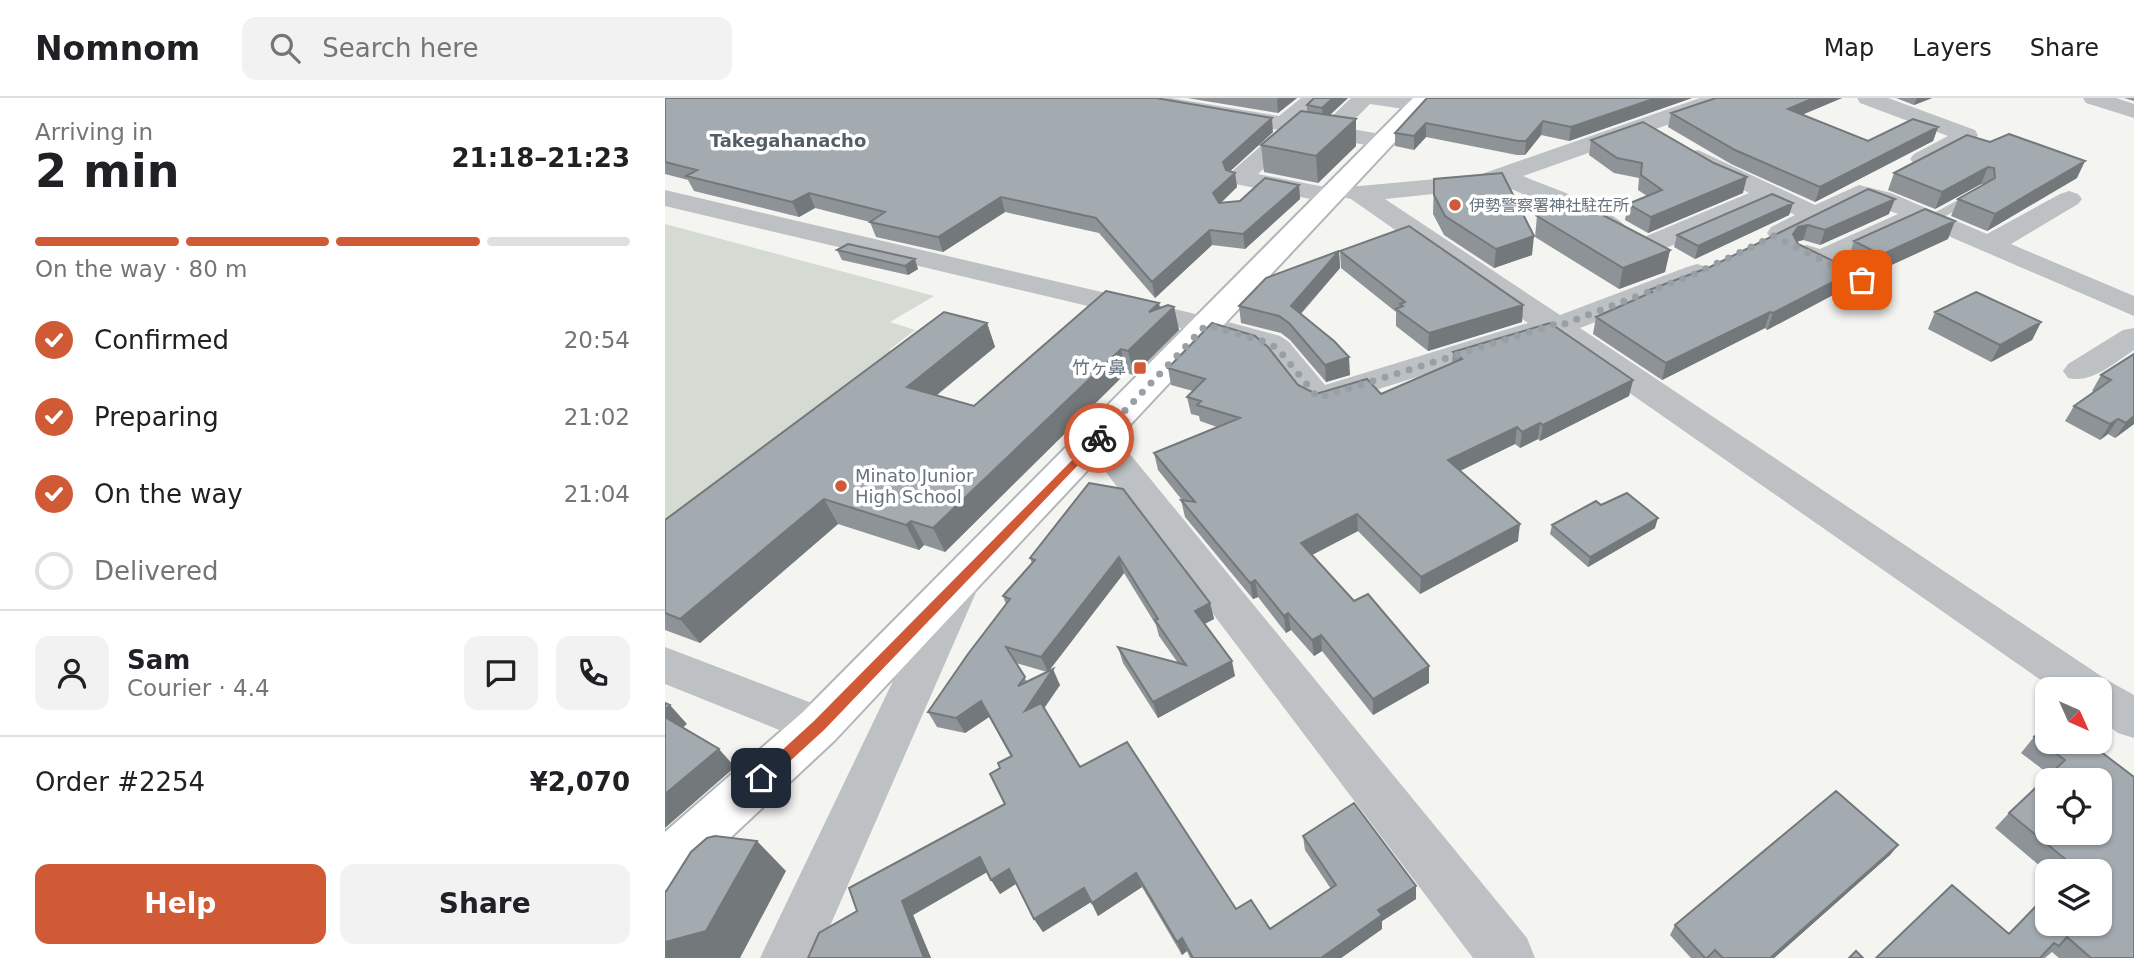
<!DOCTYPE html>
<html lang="en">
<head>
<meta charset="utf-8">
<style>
  :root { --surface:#fff; --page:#f2f2f2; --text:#202124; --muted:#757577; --line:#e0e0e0; --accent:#d05a35 }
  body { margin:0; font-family:"DejaVu Sans","Noto Sans JP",sans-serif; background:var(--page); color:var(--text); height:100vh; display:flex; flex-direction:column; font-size:26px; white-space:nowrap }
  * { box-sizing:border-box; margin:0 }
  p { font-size:23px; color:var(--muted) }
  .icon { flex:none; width:38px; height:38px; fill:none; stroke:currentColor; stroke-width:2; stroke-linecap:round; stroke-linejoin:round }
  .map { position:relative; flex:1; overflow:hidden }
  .drawer { display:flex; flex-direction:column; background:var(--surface); width:665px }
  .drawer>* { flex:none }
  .needle { width:46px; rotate:135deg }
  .tools { position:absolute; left:1370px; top:579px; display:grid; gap:14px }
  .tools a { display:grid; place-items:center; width:77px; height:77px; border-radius:14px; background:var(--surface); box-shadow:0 2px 5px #0004; font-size:35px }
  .pin { position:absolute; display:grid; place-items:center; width:60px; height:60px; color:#fff; margin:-30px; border-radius:14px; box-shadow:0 4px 10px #0006 }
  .courier { position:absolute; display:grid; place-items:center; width:70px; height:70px; margin:-35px; border:5px solid #d05a35; border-radius:50%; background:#fff; color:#222; box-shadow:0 2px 9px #0007 }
  .overview em { font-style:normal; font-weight:800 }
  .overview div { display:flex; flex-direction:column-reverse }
  .overview { display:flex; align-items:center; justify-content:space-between; height:119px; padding:0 35px }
  h1 { font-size:46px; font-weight:800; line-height:52px }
  .bar { display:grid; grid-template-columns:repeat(4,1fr); gap:10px 7px; align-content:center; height:84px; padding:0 35px }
  .bar i { height:9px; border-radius:5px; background:var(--line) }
  .bar .selected { background:var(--accent) }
  .bar p { grid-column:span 4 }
  .line { display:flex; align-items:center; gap:18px; padding:0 35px; border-top:2px solid var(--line) }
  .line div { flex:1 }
  .round { display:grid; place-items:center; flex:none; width:74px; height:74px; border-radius:14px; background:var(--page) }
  ol { padding:0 35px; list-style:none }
  li { display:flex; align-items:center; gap:21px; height:77px }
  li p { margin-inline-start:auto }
  li .icon { padding:7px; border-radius:50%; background:var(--accent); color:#fff; stroke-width:4 }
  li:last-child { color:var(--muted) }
  li i { width:38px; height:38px; border:4px solid var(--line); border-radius:50% }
  .cta { display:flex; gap:14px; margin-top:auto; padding:14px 35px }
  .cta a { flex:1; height:80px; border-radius:14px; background:var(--accent); color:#fff; font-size:28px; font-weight:800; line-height:80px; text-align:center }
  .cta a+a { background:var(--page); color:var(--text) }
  header { display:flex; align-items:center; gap:42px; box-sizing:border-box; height:98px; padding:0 35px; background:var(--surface); border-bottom:2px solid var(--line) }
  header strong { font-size:33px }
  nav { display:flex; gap:38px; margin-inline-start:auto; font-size:24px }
  .search { width:490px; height:63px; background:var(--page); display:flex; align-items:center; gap:18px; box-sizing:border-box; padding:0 24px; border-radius:14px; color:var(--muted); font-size:26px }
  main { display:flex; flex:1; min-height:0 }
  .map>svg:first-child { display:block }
</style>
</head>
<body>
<header>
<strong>Nomnom</strong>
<div class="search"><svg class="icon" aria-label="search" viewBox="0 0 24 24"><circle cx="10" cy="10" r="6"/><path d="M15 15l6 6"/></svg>Search here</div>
<nav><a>Map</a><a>Layers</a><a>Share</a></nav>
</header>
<main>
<section class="drawer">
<div class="overview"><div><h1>2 min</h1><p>Arriving in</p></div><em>21:18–21:23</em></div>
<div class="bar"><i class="selected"></i><i class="selected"></i><i class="selected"></i><i></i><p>On the way · 80 m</p></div>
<ol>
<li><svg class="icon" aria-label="check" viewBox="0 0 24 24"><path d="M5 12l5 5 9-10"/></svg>Confirmed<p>20:54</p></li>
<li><svg class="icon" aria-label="check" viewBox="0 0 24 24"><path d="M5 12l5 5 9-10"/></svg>Preparing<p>21:02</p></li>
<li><svg class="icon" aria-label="check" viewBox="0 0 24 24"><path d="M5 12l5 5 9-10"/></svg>On the way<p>21:04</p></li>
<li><i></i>Delivered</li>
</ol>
<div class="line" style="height:126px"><a class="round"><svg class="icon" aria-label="person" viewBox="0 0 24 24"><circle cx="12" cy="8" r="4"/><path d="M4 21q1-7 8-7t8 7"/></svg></a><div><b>Sam</b><p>Courier · 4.4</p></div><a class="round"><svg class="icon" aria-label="chat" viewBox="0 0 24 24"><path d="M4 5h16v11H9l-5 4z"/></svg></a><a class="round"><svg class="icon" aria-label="phone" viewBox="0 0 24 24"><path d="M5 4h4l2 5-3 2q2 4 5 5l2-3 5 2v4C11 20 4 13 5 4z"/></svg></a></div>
<div class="line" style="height:91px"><div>Order #2254</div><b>¥2,070</b></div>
<div class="cta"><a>Help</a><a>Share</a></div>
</section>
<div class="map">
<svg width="1469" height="860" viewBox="0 0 1469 860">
  <rect width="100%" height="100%" fill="#f4f4f1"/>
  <path fill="#d5dad2" d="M0 126 269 198 225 224 250 232 224 252 250 260 0 445Z"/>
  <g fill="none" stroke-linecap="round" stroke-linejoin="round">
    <defs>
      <path id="secondary" d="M748 0H771L170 642 18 784 0 792V734L138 614Z"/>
    </defs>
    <use href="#secondary" stroke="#b2b6ba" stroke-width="4"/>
    <path fill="#bdc1c4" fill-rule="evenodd" d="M1313 91 1319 95 1317 98 1270 124 1265 125 1258 121Z"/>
    <path fill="#bdc1c4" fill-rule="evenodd" d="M457 0H506L614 18 636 0H660L637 22 659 26 686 0H747L750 5 747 10 739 11 705 6 681 30 727 38 731 43 727 48 719 50 637 36 593 76 675 92 678 89 695 88 814 77 1035 0H1067L1064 5 858 78C882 88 949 111 962 130L958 136 949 138 940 136 916 122 835 86 817 91 720 101 895 217 1022 169 1032 166 1042 169 1046 175 1042 181 915 230 1442 582 1469 597V640L1453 635 1435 622V592H1390L883 238 653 310C628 304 619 273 600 257 584 243 553 240 533 234L0 108V92L552 221 615 238 624 244 660 287 863 225 686 101 678 99 675 102 666 105 565 85 562 80 565 75 614 32 468 6 460 5Z
      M1192 0H1223L1310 32 1313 37 1310 42 1265 66H1249L1245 61 1249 56 1283 38 1195 5Z
      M1418 0H1451L1469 6V20L1421 5Z
      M1033 52 1150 107 1194 87 1226 95 1322 136 1395 96 1404 93 1413 96 1417 101 1413 106 1346 146 1469 198V218L1246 122 1243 130 1177 161 1207 176 1211 182 1207 188C1183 194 1154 172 1132 161L1128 155 1132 149 1142 147 1155 151 1233 116 1197 103 1115 143 1106 141 1102 135 1106 129 1130 117 1104 105 992 154 982 156 972 154 968 148 972 142 1084 95 1025 64 1021 59 1025 54Z
      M1469 230V252C1449 265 1427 286 1403 280L1398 273 1403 266 1458 232Z
      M434 330 446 333 862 840 870 860H808L422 349 417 341 422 333Z
      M296 468 310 472 316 483 151 860H95L276 483 282 472Z
      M0 549 170 614 177 628 170 642 154 648 0 586Z"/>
    <use href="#secondary" fill="#fff" fill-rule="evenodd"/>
  </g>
  <path fill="#8d9397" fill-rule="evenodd" d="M0 0 608 34 565 73 570 75 572 89 556 105 575 103 634 87 635 101 580 151 547 147 490 200 434 135 340 114 278 154 211 139 205 124 150 110 134 119 29 93 23 82 0 76Z
    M522 0H632L613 15Z
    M649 0H683L665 17 691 48 653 85 599 74 596 47 642 14V7Z
    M762 0H1027L904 43 876 37 860 57H852L761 39 749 52 730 48V35Z
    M1177 0 1137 17 1203 43 1273 29 1268 43 1150 104 1066 66 1003 29 1006 15Z
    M1231 0H1267L1249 7Z
    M1459 0H1469V3Z
    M1302 37 1412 80 1322 133 1286 118 1293 101 1320 86H1316L1270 111 1223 92 1229 75Z
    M926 42 1078 95 983 135 960 122 963 106 982 98 973 92 974 80 949 75 924 57Z
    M769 81 867 157 829 170 779 137 768 116Z
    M1203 91 1224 116 1155 147 1138 142 1132 144 1133 146 1189 173 1183 189 1102 232 1100 230 997 282 928 236 931 219 983 196 984 192 1045 169Z
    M1128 105 1124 117 1030 161 1009 149 1012 137Z
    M872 118 1005 152 1000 174 954 191 870 139Z
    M1283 141 1209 175 1183 161 1189 143Z
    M172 152 253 171 243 177 177 162Z
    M674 153 675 170 636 216 685 277 661 284 625 242 616 235 576 225 574 208Z
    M675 153 858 207 857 224 763 253 731 228V214L676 170Z
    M509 209 514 232 469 277 461 275 280 454 259 447 254 452 173 426 35 545 0 532V422L322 225 330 249 272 297 309 308 495 210Z
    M1270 214 1376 224 1367 242 1326 264 1263 231Z
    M788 254 968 282 964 298 875 343 873 341 855 350 850 346 795 373 853 443 755 496 693 433 647 457 689 503 764 568V585L708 617 657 553 649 558 626 532 621 535 593 499 588 501 520 419 516 402H517L493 372 489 355 552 329 535 323 534 318 526 316 522 299 528 293 506 287 503 270 633 287 651 296H716L787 266Z
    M1469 256V326L1450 340 1443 336 1435 342 1400 323 1409 308 1429 294 1427 293 1436 277Z
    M424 385 545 505 549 521 539 526 570 578 493 620 458 565 453 549 513 565 494 538 491 527 459 475 383 574 395 587 379 610 415 669 571 811 605 831 666 791 640 752 638 738 751 801 717 823V831L676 860H525L522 853 517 857 477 789 433 818 426 804 378 834 369 821 351 786 335 796 322 774 248 817 266 860H143L192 813 340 706 335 670 346 659 324 619 300 635 272 629 263 614 341 506 338 498 367 465 365 460ZM351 565 382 574 362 584Z
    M936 407 990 430 923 469 885 436 887 427Z
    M1369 639 1423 644 1469 860H1394L1387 854 1380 860H1211L1343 836 1382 795V826L1435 774H1382L1330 730 1344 715 1385 677 1356 655Z
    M1233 747 1225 757 1109 860H1026L1005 837 1010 827Z"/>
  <path fill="#73787b" d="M614 0H632L613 15 612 2Z
    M668 0H683L658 23 657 10Z
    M991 0H1027L904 43 906 29Z
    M1149 0H1177L1119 24 1123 11Z
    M1252 0H1267L1249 7Z
    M607 20 608 34 560 78 558 64Z
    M691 21V48L653 85 651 58Z
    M878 23 876 37 860 57 861 43Z
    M761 25V39L749 52V38Z
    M1273 29 1268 43 1150 104 1155 89Z
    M1420 63 1412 80 1322 133 1330 116Z
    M1323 69 1316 86 1270 111 1277 94Z
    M570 75 572 89 550 110 548 95Z
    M1082 79 1078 95 983 135 986 119Z
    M634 87 635 101 580 151 578 136Z
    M144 95 150 110 134 119 127 104Z
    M336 99 340 114 278 154 273 139Z
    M1230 101 1224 116 1155 147 1160 132Z
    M1128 105 1124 117 1030 161 1033 148Z
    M1290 123 1283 141 1209 175 1216 157Z
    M1143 127 1138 142 1128 144V136L1133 129Z
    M545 132 547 147 490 200 487 184Z
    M869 138 867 157 829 170 831 151Z
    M1005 152 1000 174 954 191 958 170Z
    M674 153 675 170 627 225 626 208Z
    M250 161 253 171 243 177 240 168Z
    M1189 173 1183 189 1102 232 1108 215Z
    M494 205 497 220 509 209 514 232 469 277 463 253 484 214Z
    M858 207 857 224 763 253 764 235Z
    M1105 214 1100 230 997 282 1001 265Z
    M1376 224 1367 242 1326 264 1335 247Z
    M322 225 330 249 252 313 242 289Z
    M456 251 461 275 280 454 268 430Z
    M684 259 685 277 661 284 660 267Z
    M968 282 964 298 875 343 878 327Z
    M1469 318V326L1450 340 1461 325Z
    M1453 321 1443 336 1435 342 1445 326Z
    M875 325 873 341 855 350 857 334Z
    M852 329 850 346 782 379 783 362Z
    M159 401 173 426 35 545 15 521Z
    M692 416 693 433 637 462 636 445Z
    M993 420 990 430 923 469 925 459Z
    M246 423 259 447 254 452 241 427Z
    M855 426 853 443 755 496 756 479Z
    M454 459 459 475 383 574 376 559Z
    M590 482 593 499 588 501 585 485Z
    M545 505 549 521 534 529 530 513Z
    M623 515 626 532 621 535 619 518Z
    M656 537 657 553 649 558 647 542Z
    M567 563 570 578 493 620 488 604Z
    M764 568V585L708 617V601Z
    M388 571 395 587 367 628 360 613Z
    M316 603 324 619 300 635 291 620Z
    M5 607 22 626 12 635 0 622V612Z
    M54 651 70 669 0 730V696Z
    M92 743 121 773 75 860H0V844Z
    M1233 747 1225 757 1109 860H1105Z
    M315 759 324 773 248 817 266 860H259L237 803Z
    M344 771 352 785 335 796 326 782Z
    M471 775 477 789 433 818 427 805Z
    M751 788V801L717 823V831L676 860H656L713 812Z
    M419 790 426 804 378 834 369 821Z
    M517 840 522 853 517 857 512 844Z"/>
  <path fill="#a4abb0" stroke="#73787b" stroke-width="2" fill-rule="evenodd" d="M0 0H491L607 20 558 64 561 72 570 75 548 95 554 105 575 103 600 80 634 87 578 136 545 132 487 184 431 120 336 99 273 139 205 124 220 114 144 95 127 104 21 78 32 72 0 64Z
    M649 0H668L657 10 642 7Z
    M762 0H991L906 29 878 23 861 43H853L761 25 749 38 730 35Z
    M1051 0H1149L1123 11 1203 43 1248 21 1273 29 1155 89 1070 52 1006 15Z
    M636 13 691 21 651 58 596 47Z
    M978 24 1049 65 1082 79 986 119 963 106 997 92 976 77 977 65 952 60 926 42Z
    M1344 36 1420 63 1330 116 1293 101 1330 80 1329 70 1323 69 1277 94 1229 75 1302 37 1325 44Z
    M837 75 869 138 831 151 780 118 769 97V81Z
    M1203 91 1230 101 1160 132 1143 127 1133 129 1128 136 1133 146 1189 173 1108 215 1105 214 1001 265 931 219 987 194 984 192 1045 169Z
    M1107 96 1128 105 1033 148 1012 137Z
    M911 103 1005 152 958 170 872 118Z
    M1260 111 1290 123 1216 157 1189 143Z
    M744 128 858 207 764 235 731 211 738 208 735 206 740 204 675 153Z
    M183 146 250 161 240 168 172 152Z
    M674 153 626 208 669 243 684 259 660 267 624 225 614 218 574 208 601 180Z
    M441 193 494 205 484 214 503 207 509 209 463 253 456 251 268 430 246 423 241 427 159 401 15 521 0 515V422L279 214 322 225 242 289 309 308Z
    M1311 194 1376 224 1335 247 1270 214Z
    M547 225 590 238 603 249 633 287 651 296 702 281 716 296 797 261 788 254 885 225 968 282 878 327 875 325 857 334 852 329 783 362 855 426 756 479 692 416 636 445 689 503 703 496 764 568 708 601 656 537 647 542 623 515 619 518 590 482 585 485 516 402 530 404 489 355 575 320 532 307 536 303 522 299 540 281 503 270Z
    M1469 256V318L1461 325 1453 321 1445 326 1409 308 1446 282 1436 277Z
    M424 385 458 391 545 505 530 513 567 563 488 604 453 549 521 567 490 522 493 521 454 459 376 559 341 549 360 579 353 588 388 571 360 613 376 605 415 669 462 644 571 811 586 802 605 831 671 787 638 738 689 705 751 788 713 812 717 817 656 860H528L517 840 512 844 471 775 427 805 419 790 369 821 344 771 326 782 315 759 237 803 259 860H143L154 835 192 813 184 790 340 706 325 676 335 670 333 665 347 658 316 603 291 620 263 614 303 556 345 501 338 498 370 462 365 460Z
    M962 395 993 420 925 459 887 427 931 403 936 407Z
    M0 605 5 607 0 612Z
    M0 619 54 651 0 696Z
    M1382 627V644H1423L1469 679V860H1426L1402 839 1394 848 1389 845 1375 860H1211L1287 787 1344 836 1382 797V826H1435V774H1405L1410 769 1344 715 1400 662 1369 639ZM1382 682H1435V735H1382Z
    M1171 693 1233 747 1105 860H1058L1050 852 1042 860H1040L1010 827Z
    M50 738 92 743 41 833 0 844V795L26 754 42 740Z
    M1191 853 1198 860H1184Z"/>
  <path fill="#d05a35" d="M431 338 439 340 159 632 101 685H91V676L149 623Z"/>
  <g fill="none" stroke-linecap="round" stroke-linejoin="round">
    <path stroke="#98a0a7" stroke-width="7" stroke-dasharray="0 12.6" d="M434 340 541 227 604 245 613 251 653 300 891 226 894 228 1030 176 1109 138 1197 182"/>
  </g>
  <g fill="#d05a35" stroke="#fff" stroke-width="2.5">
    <circle cx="790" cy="107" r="7"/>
    <rect x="468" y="263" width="14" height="14" rx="3.5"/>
    <circle cx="176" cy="388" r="7"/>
  </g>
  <g text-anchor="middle" stroke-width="7" stroke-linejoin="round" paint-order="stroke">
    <g font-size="16" fill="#66737f" stroke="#fff" text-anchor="start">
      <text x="804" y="113">伊勢警察署神社駐在所</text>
    </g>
    <g font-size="18" font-weight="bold" fill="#535d64" stroke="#fff">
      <text x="123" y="49">Takegahanacho</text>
    </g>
    <g font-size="18" fill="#66737f" stroke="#fff" text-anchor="end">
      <text x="461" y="276">竹ヶ鼻</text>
      <text x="190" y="384" text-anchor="start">Minato Junior<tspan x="190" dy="21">High School</tspan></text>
    </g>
  </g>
</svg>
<div class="tools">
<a><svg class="needle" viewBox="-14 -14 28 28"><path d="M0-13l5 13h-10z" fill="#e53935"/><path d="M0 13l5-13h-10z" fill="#757577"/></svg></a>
<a><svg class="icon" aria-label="locate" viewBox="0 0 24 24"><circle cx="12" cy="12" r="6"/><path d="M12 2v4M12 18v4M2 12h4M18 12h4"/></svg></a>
<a><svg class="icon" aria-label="layers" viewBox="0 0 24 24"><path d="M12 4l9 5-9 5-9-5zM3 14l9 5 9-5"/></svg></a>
</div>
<div class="pin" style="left:1197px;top:182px;background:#ea580c"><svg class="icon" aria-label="bag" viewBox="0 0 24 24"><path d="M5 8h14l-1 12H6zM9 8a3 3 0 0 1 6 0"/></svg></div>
<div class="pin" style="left:96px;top:680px;background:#1f2937"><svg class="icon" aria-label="home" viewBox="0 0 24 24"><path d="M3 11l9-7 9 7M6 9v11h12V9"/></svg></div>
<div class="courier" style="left:434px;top:340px"><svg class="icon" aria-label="bike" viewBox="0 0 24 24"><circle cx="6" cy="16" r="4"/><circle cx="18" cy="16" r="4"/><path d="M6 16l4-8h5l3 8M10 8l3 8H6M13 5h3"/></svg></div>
</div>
</main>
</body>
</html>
